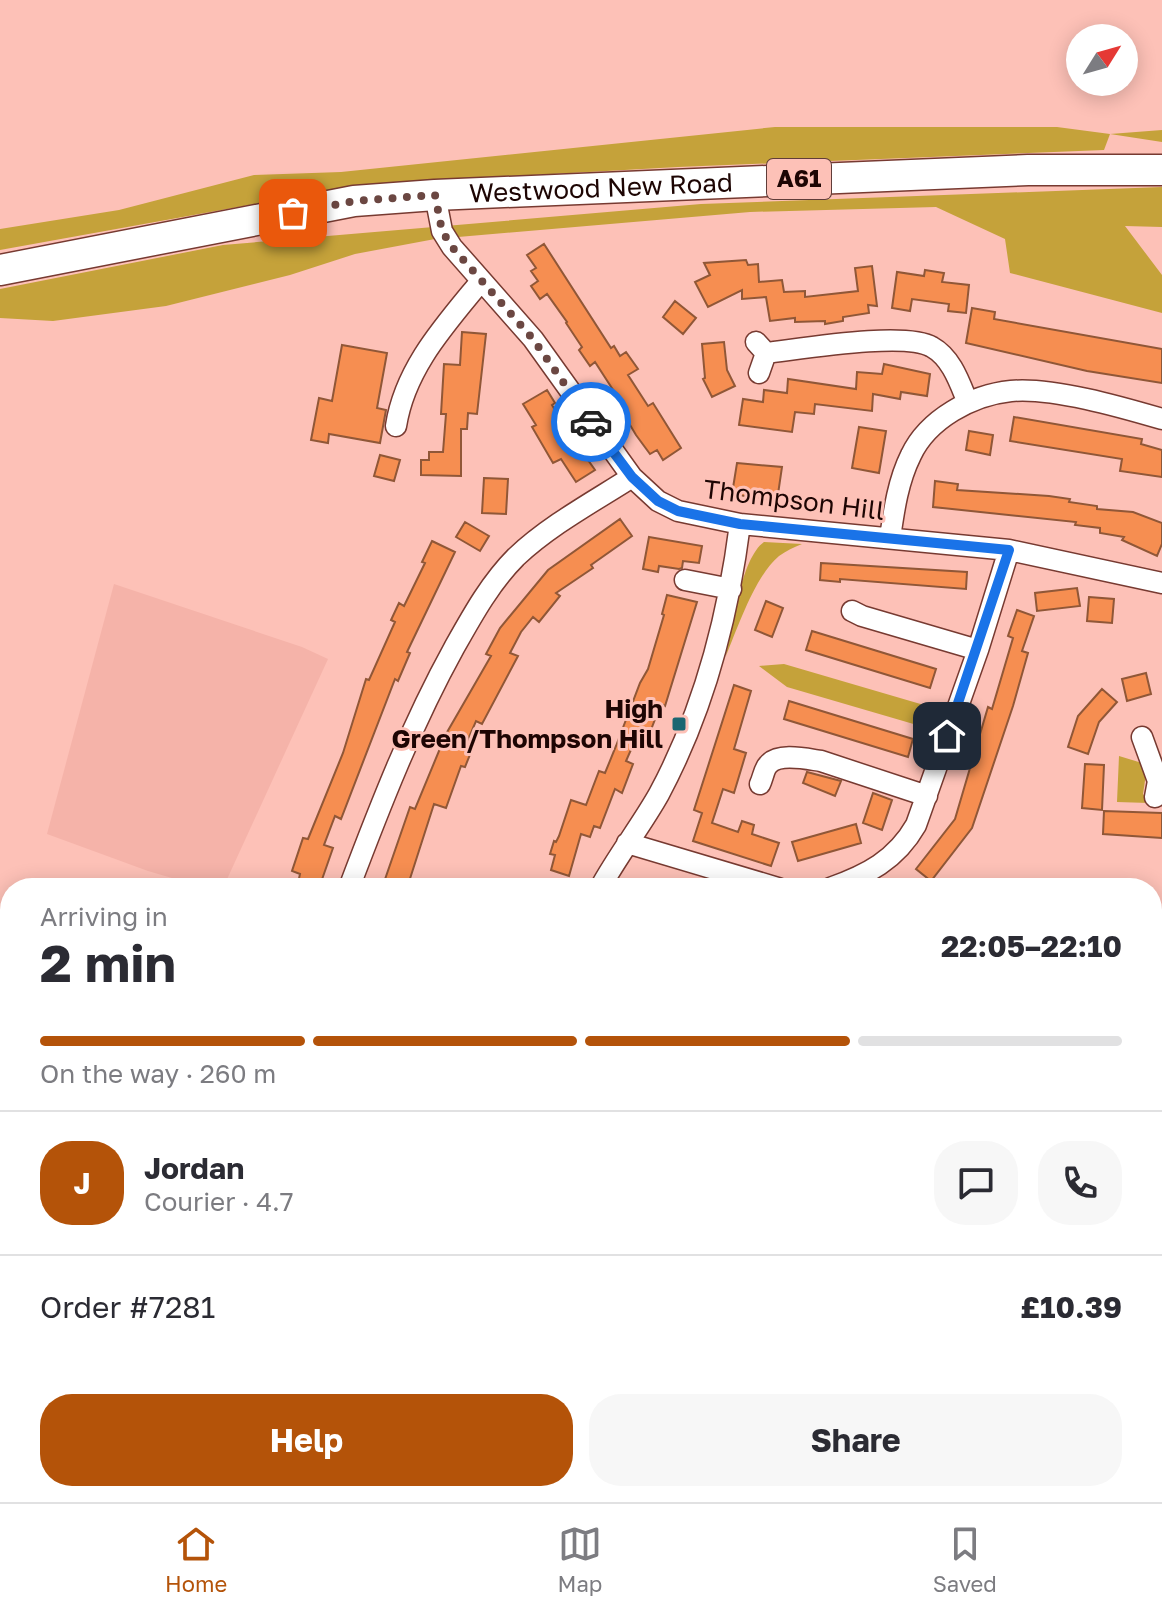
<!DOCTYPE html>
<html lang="en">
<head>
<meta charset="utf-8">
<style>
  :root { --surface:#fff; --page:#f7f7f7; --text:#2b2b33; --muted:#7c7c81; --line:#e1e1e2; --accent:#b45309 }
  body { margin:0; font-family:"Golos Text",sans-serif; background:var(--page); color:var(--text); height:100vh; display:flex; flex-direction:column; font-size:30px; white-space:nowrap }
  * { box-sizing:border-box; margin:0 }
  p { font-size:26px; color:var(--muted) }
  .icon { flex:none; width:44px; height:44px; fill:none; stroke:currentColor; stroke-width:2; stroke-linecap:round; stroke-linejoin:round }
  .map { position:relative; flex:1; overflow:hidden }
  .panel { position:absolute; left:0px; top:878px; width:1162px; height:624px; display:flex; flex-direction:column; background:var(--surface); border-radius:32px 32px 0 0; box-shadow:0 4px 20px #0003 }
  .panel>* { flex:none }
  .needle { width:52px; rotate:53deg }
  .buttons { position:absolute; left:1066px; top:24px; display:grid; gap:16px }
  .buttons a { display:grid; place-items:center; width:72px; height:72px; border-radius:50%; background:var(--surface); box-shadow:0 4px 20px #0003; font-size:40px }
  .pin { position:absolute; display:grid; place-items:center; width:68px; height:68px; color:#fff; margin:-34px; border-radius:16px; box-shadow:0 4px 12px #0006 }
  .courier { position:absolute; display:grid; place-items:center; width:80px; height:80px; margin:-40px; border:6px solid #1a73e8; border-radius:50%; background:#fff; color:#222; box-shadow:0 2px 10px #0007 }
  .overview em { font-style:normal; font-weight:700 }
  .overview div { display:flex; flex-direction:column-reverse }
  .overview { display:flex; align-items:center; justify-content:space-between; height:136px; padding:0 40px }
  h1 { font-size:52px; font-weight:700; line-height:60px }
  .bar { display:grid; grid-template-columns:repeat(4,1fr); gap:12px 8px; align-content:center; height:96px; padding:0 40px }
  .bar i { height:10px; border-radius:6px; background:var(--line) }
  .bar .selected { background:var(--accent) }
  .bar p { grid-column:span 4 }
  .line { display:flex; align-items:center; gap:20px; padding:0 40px; border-top:2px solid var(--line) }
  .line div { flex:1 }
  .round { display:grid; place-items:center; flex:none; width:84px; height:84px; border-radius:32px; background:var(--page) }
  .primary-button { display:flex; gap:16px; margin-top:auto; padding:16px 40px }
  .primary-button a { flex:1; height:92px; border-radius:32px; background:var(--accent); color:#fff; font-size:32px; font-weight:700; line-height:92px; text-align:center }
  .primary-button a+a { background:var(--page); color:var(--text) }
  .tab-bar { display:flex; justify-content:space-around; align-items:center; height:112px; border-top:2px solid var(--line); background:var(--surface); font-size:22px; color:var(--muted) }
  .tab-bar a { display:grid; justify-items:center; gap:4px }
  .tab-bar .selected { color:var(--accent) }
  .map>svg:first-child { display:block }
</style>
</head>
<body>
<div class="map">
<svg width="1162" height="1502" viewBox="0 0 1162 1502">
  <rect width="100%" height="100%" fill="#fdc1b7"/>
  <path fill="#f5b3a9" d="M114 584 302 647 328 659 223 888H206L148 871 47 834Z"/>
  <path fill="#c5a23a" d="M775 127H1057L1110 134 1162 130V142L1110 134 1104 150 678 167 360 185 0 250V229L119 210 254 175 341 172Z
    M1162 187V227L1125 226 1162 275V313L1010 273 1005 239 936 207 750 212 435 239 355 254 290 275 166 306 53 321 0 318V289L223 245 701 204Z
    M764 542 802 544C794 547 786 551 779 556 755 576 738 627 726 656 732 629 741 558 764 542Z
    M784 664 941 710 934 730 787 687 759 666Z
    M1119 756 1142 763 1146 774 1143 794 1149 803 1117 802Z
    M1162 1259V1312L1152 1379V1262Z
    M1152 1477 1157 1502H1031L1011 1500 1003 1492H1152Z
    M95 1492H279L268 1494 269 1502H74L73 1498Z"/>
  <path fill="#f68e51" stroke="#905737" stroke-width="2" d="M544 244 611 348 614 346 620 356 626 352 638 369 628 375 648 406 653 403 681 448 663 460 657 450 650 454 636 435 614 398 617 396 595 362 590 366 579 350 582 347 566 323 567 322 547 294 540 299 531 286 538 281 531 271 536 268 527 255Z
    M746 260 748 265 758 264 759 282 782 280 784 292 805 291V297L858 291 855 268 872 266 877 306 868 305 869 313 843 317V321L825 324V321L795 322V318L770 321 766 297 742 299V290L708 307 695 282 710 275 704 263Z
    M925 270 944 273 942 282 969 285 966 313 948 311 949 304 912 299 910 311 892 308 897 272 924 276Z
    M675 301 696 318 683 334 663 317Z
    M972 308 995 312 994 319 1162 349V383L1087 371 966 343Z
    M462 332 486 334 477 414 468 413 467 429H461V476L421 475V460H429V452H443L446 414H441L444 364 460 365Z
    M724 342 727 370 735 386 712 397 703 379 705 378 702 344Z
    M342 345 387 353 377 408 386 410 380 443 329 434 328 443 311 440 319 398 332 401Z
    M884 364 930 374 927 396 901 392 900 399 873 394 872 411 815 404 814 414 795 412 792 432 739 425 743 399 763 402 764 390 787 393 788 379 856 389 857 372 882 374Z
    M547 390 555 403 552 405 569 433 595 470 576 482 561 459 553 463 532 427 536 425 523 404Z
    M1014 417 1142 439 1141 444 1162 450V477L1120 471 1122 459 1010 441Z
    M859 427 886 431 879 473 852 468Z
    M969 431 993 435 990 455 966 450Z
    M380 455 400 460 394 481 374 476Z
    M737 463 782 467 777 501 732 494Z
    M484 478 508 479 506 514 482 513Z
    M935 481 958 484 957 490 1049 496 1070 499 1069 502 1097 506V509L1133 512 1162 523V544L1157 556 1122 540 1124 537 1100 533V528L1075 525 1076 522 933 507Z
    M620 519 632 536 591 565 593 568 556 593 560 596 539 622 533 617 521 632 510 653 518 656 482 724 476 721 464 749 471 752 465 767 461 766 446 808 434 804 407 888H382L410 807 415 809 446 734 491 656 486 654 500 628 548 570Z
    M465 522 489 536 480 551 456 537Z
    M649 537 702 546 699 563 683 561 682 568 679 569 659 566 658 572 643 569Z
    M432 541 455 552 407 652 410 653 398 681 395 679 341 819 335 816 324 845 333 848 319 888H297L300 874 292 871 303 838 308 839 343 753 366 679 369 680 395 622 391 620 399 603 404 606 425 563 422 562Z
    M821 563 967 572 966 589 840 579V582L820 580Z
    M1077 588 1080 606 1037 611 1035 593Z
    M667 595 697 602 665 706 661 704 647 740 637 736 626 761 633 764 622 793 615 789 600 828 594 826 590 837 581 834 569 876 551 870 555 855 550 854 554 841 556 842 559 836 571 800 586 805 599 771 605 773 616 746 640 683 648 669 664 615 662 614Z
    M1089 597 1114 599 1112 623 1087 621Z
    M766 601 783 608 772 637 755 630Z
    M1017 610 1034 616 1022 651 1028 653 1013 706 972 828 931 881 916 869 955 819 988 707 992 709 1013 638 1008 636Z
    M812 631 936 669 930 688 806 650Z
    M1146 673 1151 694 1127 701 1122 679Z
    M734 685 751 691 734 749 746 753 734 793 723 789 712 823 738 832 742 821 754 825 752 834 779 843 771 866 693 841 702 813 694 810Z
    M1102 689 1117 702 1099 722 1088 754 1068 747 1078 716Z
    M789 701 913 739 908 757 784 719Z
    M1085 764 1104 765 1102 810 1082 808Z
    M807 772 841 781 835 796 803 783Z
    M873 793 892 800 882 830 863 823Z
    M1104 811 1162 813V838L1103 834Z
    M856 824 861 843 798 861 792 842Z"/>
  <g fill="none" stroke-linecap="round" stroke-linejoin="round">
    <defs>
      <path id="minor" d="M435 195 442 231 452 247 533 339 632 477 658 501 678 511 740 524 1009 550 1162 583
        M756 342 766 353 759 373
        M766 353C801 349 905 331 932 347 952 358 960 384 968 403
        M396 426C405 368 445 325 481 281
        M890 538C894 510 898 481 911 455 928 419 972 395 1011 391 1052 387 1121 407 1162 419
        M685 580 731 589
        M852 611 862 616 978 650
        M1142 737 1158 781 1155 797
        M760 784C763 778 764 769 768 765 778 752 807 759 821 761L927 796
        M627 843 778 888
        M349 888C380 806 412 724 454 648 472 616 490 583 516 557 550 525 593 502 632 477
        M600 888C618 855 641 826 659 794 704 710 728 618 740 524
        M830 888C867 875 896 860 916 825L978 650 1009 550
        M1152 951 1162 948
        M1152 1247H1162
        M1152 1438 1162 1485
        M481 1492 483 1502
        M600 1502 601 1492
        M782 1502 784 1492"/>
      <g id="highway">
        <path id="s1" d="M0 270 354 201 435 195 1028 170H1162"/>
      </g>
    </defs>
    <use href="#minor" stroke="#773a31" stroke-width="23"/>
    <use href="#highway" stroke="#773a31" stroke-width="33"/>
    <use href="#minor" stroke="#fff" stroke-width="20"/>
    <use href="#highway" stroke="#fff" stroke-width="30"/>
  </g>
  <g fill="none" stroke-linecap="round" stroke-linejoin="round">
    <path stroke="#6b4742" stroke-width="8" stroke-dasharray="0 14.4" d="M293 213 354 201 435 195 442 231 452 247 533 339 591 422"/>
    <path stroke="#1a73e8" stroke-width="10" d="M591 422 632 477 658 501 678 511 740 524 1009 550 947 736"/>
  </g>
  <rect fill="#1b6671" stroke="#fdc1b7" stroke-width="3" x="671" y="716" width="16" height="16" rx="4"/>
  <g text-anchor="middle" stroke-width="6" stroke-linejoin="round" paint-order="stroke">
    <rect fill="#fdc1b7" stroke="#603d39" stroke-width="2" x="767" y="159" width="64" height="40" rx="6"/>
    <g font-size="24" font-weight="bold" fill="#1d0503">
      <text x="799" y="187">A61</text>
    </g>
    <g font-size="26" fill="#1d0503" stroke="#fdc1b7">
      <text dy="9" stroke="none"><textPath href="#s1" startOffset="608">Westwood New Road</textPath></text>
      <text transform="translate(794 500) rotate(7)" y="9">Thompson Hill</text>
    </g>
    <g font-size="26" font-weight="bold" fill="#1d0503" stroke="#fdc1b7" text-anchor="end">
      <text x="663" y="718">High<tspan x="663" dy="30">Green/Thompson Hill</tspan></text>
    </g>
  </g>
</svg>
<div class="buttons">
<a><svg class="needle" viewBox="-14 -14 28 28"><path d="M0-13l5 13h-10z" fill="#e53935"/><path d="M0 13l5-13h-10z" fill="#7c7c81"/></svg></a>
</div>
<div class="pin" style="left:293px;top:213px;background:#ea580c"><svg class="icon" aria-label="bag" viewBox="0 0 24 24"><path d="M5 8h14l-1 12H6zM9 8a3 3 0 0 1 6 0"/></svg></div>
<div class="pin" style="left:947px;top:736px;background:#1f2937"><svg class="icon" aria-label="home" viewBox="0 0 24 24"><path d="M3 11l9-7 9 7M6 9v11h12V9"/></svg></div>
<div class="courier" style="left:591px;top:422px"><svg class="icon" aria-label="car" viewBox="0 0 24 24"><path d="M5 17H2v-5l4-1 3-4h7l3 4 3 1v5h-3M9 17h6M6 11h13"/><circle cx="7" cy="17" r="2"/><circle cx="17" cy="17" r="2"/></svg></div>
<section class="panel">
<div class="overview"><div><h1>2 min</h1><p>Arriving in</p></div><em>22:05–22:10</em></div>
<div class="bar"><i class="selected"></i><i class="selected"></i><i class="selected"></i><i></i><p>On the way · 260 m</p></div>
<div class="line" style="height:144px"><b class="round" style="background:var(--accent);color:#fff">J</b><div><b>Jordan</b><p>Courier · 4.7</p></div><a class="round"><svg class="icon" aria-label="chat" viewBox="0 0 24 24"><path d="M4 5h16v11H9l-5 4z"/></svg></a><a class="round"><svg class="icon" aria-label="phone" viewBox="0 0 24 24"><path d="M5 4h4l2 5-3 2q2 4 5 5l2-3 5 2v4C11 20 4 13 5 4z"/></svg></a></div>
<div class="line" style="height:104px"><div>Order #7281</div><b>£10.39</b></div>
<div class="primary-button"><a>Help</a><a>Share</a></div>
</section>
</div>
<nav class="tab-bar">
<a class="selected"><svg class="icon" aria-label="home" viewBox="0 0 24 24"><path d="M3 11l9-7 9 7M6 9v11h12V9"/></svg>Home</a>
<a><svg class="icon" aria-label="map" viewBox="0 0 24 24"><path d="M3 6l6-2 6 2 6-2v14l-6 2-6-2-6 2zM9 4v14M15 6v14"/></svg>Map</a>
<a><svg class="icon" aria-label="saved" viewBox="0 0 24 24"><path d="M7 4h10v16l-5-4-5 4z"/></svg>Saved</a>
</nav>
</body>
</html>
